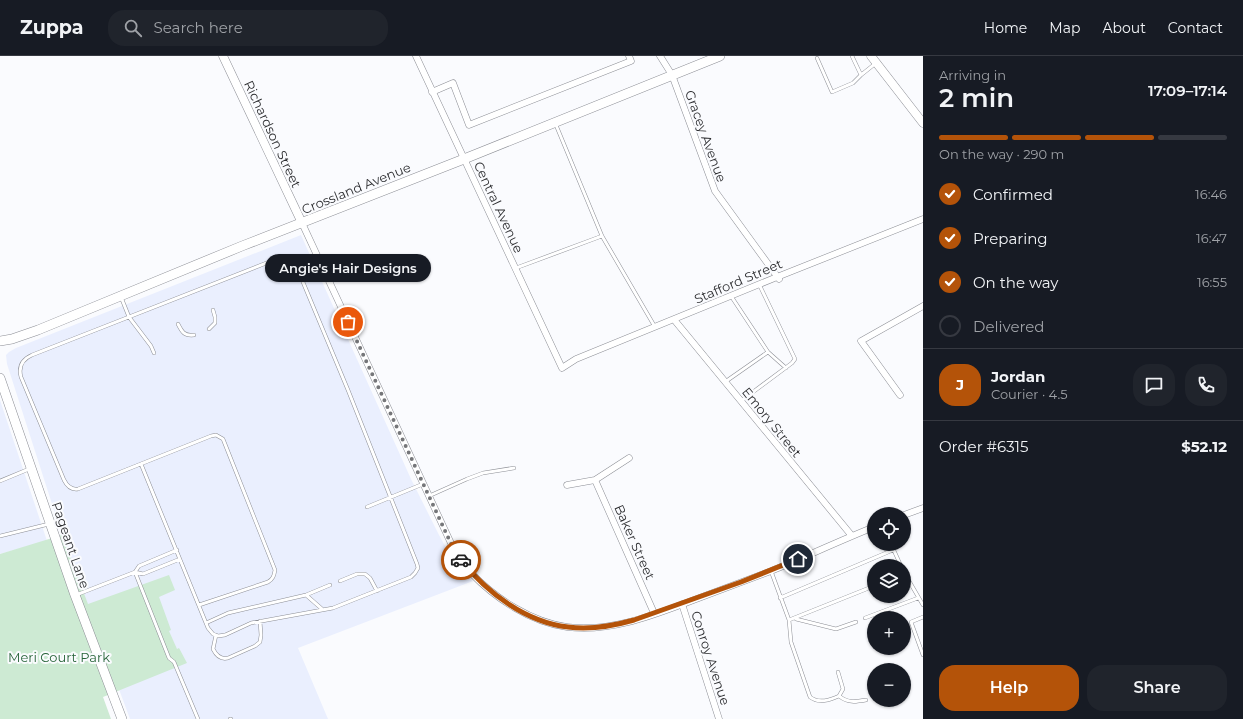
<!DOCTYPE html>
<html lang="en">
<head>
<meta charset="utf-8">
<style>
  :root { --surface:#171b24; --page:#20242c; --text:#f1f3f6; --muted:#9ea1a6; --line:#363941; --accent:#b45309 }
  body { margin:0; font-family:Montserrat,sans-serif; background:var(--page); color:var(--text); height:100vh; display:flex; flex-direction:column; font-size:15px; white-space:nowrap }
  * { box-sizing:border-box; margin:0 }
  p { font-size:13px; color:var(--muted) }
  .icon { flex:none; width:22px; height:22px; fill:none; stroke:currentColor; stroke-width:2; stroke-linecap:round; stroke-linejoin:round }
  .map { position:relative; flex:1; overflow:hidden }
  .side { display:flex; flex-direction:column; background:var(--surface); width:320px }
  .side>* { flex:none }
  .fabs { position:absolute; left:867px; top:451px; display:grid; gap:8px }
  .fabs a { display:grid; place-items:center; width:44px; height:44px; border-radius:50%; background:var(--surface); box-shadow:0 1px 3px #0004; font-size:20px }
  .pin { position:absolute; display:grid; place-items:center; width:34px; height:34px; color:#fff; margin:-17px; border:2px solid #fff; border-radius:50%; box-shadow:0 1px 4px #0007 }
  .courier { position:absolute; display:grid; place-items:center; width:40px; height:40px; margin:-20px; border:3px solid #b45309; border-radius:50%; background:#fff; color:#222; box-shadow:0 1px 5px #0007 }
  .bubble { position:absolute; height:28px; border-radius:14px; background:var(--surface); box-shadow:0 1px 3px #0004; font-size:13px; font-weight:600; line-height:28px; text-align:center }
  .headline em { font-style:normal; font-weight:600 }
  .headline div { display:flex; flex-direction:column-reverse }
  .headline { display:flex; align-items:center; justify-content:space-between; height:68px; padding:0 16px }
  h1 { font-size:26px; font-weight:600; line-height:30px }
  .bar { display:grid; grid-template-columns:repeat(4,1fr); gap:6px 4px; align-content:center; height:48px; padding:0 16px }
  .bar i { height:5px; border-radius:3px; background:var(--line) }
  .bar .selected { background:var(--accent) }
  .bar p { grid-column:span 4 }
  .line { display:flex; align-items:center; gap:10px; padding:0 16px; border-top:1px solid var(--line) }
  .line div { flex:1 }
  .round { display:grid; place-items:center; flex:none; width:42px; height:42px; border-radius:16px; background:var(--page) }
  ol { padding:0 16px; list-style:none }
  li { display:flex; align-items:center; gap:12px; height:44px }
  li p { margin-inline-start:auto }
  li .icon { padding:4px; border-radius:50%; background:var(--accent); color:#fff; stroke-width:4 }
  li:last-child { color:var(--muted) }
  li i { width:22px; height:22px; border:2px solid var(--line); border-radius:50% }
  .cta { display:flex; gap:8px; margin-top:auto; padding:8px 16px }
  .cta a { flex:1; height:46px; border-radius:16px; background:var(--accent); color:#fff; font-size:16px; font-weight:600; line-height:46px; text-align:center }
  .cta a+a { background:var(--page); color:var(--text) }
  header { display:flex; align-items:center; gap:24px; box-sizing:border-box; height:56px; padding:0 20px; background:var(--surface); border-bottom:1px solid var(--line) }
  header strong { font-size:19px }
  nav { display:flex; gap:22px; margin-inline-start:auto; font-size:14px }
  .search { width:280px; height:36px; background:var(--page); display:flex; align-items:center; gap:10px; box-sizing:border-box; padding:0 14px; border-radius:16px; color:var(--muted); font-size:15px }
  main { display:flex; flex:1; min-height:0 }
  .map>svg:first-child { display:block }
</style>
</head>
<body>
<header>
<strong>Zuppa</strong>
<div class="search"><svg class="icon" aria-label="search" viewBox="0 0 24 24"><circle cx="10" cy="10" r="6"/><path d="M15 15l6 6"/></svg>Search here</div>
<nav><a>Home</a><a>Map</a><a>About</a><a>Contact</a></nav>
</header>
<main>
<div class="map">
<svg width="923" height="663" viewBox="0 0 923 663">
  <rect width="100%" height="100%" fill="#fafbfe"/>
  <path fill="#eaeffe" d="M301 179 411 423 439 479 449 497 460 512 473 525 298 592 328 663H130L62 479 7 308 6 299 9 296 16 292Z
    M0 344 47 485 0 498Z"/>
  <path fill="#cdead3" d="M62 479 88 548 169 519 175 534 159 541 171 574 169 575 177 593 179 592 187 607 103 641 111 663H0V498Z"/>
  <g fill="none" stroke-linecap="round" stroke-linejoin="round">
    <defs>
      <path id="service" d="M852 0 861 19 876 7
        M817 2 832 36 853 27 861 19
        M556 69 602 180 655 271
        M516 212 602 180
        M121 241 129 261 151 290 154 297
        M178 268C182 276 184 280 194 279
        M209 273 215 267V261L213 254
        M768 296 786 312
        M725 326 768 296 731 240
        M741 345 792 307 795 303 759 228
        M141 408 208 572 213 578 218 580 225 579 251 567 333 552 411 521 415 517 418 512 417 508 348 334 295 207C290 202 286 200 279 202L32 299C23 303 18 310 21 321L64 424C67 430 71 434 78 433L211 380 216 379 223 383 275 514C274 520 273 523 268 526L199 549
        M0 425 29 413
        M429 440 467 423 483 417 514 412
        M367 451 423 428
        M0 480 49 468
        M891 488 901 510
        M771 515 789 564 874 530
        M135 516 169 602 174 606 198 663
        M135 516 139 510 177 494
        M905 518 923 549
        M340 525 357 518H365L370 522 377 535
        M76 539 135 516 143 518 180 503
        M306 539 322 553
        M780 542 893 494
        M923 561 911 566 923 599
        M865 562 918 542
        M796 563 836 573 856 566
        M789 564 791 586 810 641C819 648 830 644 839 640L843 633 838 616
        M206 567 228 557 306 539 330 529
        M216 579 213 593C216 599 220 604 228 602L255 590 260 586 261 579 260 565
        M839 640C848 647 855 646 866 644
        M230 663H231"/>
      <path id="minor" d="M416 0 562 312 576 303 777 221 923 163
        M660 0 672 19 715 135 779 223
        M432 36 453 27 469 69 631 5 629 0
        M302 167 456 498C461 504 466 511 471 517 496 543 531 566 567 571 613 577 658 557 699 542 723 533 747 524 771 515 805 501 839 485 874 471
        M676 266 852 480
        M900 339 861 285 923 250
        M595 424 654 557
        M567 429 595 424 629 402
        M904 459 923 452
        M682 548 719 663"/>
      <path id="tertiary" d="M223 0 302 167
        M871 0 923 67"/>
      <path id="secondary" d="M0 285 12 283 38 274 242 190 464 103 720 0
        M0 322 75 539 122 663"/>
    </defs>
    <use href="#service" stroke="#8c8e95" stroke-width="4"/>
    <use href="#minor" stroke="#8c8e95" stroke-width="7"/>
    <use href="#tertiary" stroke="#8c8e95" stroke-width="9"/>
    <use href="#secondary" stroke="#8c8e95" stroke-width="10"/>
    <use href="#service" stroke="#fff" stroke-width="3"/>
    <use href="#minor" stroke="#fff" stroke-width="6"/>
    <use href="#tertiary" stroke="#fff" stroke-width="8"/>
    <use href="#secondary" stroke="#fff" stroke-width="9"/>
  </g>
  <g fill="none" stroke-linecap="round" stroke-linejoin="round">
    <path stroke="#757679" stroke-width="4" stroke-dasharray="0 7.2" d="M348 266 447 479 456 498 461 504"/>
    <path stroke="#b45309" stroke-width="5" d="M461 504C487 537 526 566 568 571 590 574 613 570 634 564L741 526 798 503"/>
  </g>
  <g text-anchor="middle" stroke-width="4" stroke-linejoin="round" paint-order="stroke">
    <g font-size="13" fill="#2d2e31" stroke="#fafbfe">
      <text transform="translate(273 78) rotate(65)" y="5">Richardson Street</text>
      <text transform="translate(706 80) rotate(70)" y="5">Gracey Avenue</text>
      <text transform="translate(356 132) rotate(-22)" y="5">Crossland Avenue</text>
      <text transform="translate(499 151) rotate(65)" y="5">Central Avenue</text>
      <text transform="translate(738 225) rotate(-23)" y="5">Stafford Street</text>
      <text transform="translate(772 366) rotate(51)" y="5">Emory Street</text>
      <text transform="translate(635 486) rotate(66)" y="5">Baker Street</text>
      <text transform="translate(71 489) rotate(71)" y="5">Pageant Lane</text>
      <text transform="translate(711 602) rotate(72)" y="5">Conroy Avenue</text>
    </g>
    <g font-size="13" fill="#276439" stroke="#fafbfe">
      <text x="59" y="606">Meri Court Park</text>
    </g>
  </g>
</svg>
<div class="fabs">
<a><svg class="icon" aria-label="locate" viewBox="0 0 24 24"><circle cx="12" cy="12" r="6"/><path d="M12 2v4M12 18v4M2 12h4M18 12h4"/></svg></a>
<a><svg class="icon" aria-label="layers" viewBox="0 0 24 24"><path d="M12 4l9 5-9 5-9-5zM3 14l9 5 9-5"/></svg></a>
<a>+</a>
<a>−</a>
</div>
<div class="pin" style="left:348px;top:266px;background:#ea580c"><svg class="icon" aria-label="bag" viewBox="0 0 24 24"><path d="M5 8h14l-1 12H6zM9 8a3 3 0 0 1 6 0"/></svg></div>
<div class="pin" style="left:798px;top:503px;background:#1f2937"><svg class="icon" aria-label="home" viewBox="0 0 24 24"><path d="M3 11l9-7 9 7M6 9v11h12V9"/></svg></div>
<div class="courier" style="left:461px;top:504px"><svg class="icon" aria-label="car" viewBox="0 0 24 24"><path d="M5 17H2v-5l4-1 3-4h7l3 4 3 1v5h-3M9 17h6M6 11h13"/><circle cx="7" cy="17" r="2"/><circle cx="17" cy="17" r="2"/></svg></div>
<div class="bubble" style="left:265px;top:198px;width:166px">Angie's Hair Designs</div>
</div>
<section class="side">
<div class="headline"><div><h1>2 min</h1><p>Arriving in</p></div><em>17:09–17:14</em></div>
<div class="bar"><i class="selected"></i><i class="selected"></i><i class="selected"></i><i></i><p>On the way · 290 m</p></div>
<ol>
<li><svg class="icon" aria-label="check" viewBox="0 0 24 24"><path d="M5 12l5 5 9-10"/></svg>Confirmed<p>16:46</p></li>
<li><svg class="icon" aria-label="check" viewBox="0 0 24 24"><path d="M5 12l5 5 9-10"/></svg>Preparing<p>16:47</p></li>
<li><svg class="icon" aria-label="check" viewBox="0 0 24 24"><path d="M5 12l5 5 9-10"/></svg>On the way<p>16:55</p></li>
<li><i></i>Delivered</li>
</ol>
<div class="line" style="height:72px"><b class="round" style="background:var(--accent);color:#fff">J</b><div><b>Jordan</b><p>Courier · 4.5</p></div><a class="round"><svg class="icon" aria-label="chat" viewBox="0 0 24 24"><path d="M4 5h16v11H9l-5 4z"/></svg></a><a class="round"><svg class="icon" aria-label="phone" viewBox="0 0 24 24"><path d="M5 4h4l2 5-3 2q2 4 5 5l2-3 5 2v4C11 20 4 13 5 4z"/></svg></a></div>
<div class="line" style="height:52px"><div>Order #6315</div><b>$52.12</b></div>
<div class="cta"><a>Help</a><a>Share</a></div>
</section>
</main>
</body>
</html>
